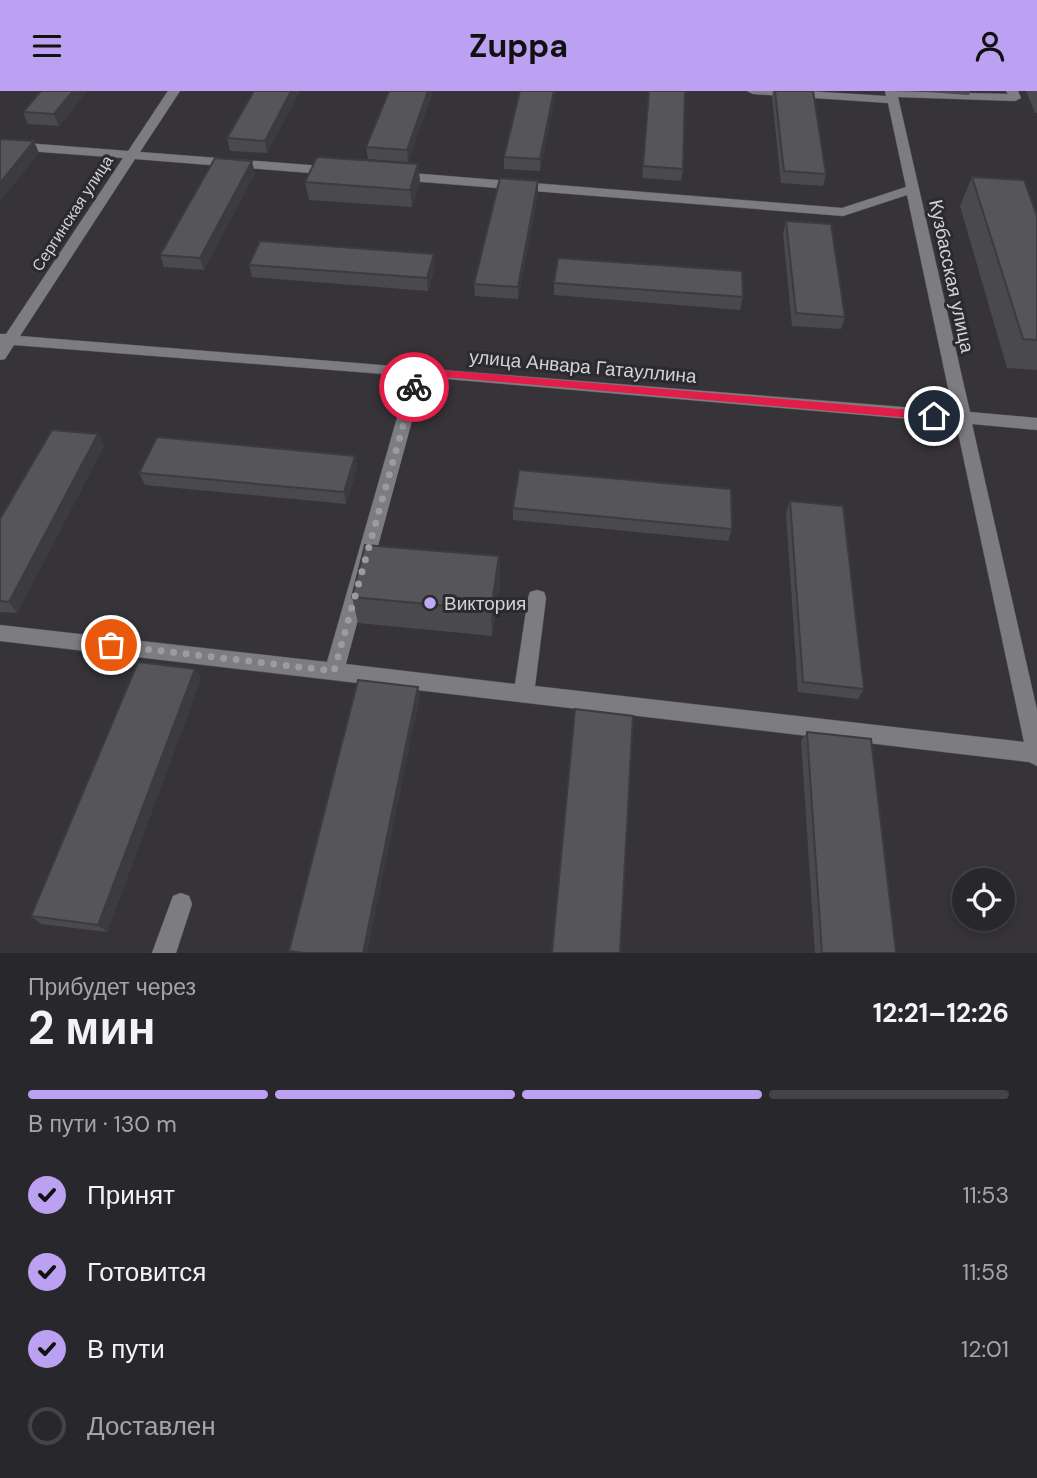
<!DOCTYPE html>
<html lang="ru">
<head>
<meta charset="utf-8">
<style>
  :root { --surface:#28272b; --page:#343337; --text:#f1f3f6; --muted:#a5a5a9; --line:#444447; --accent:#bca0f2 }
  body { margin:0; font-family:"DM Sans",sans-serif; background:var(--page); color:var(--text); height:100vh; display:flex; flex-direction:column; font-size:26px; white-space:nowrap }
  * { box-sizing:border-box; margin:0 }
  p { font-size:23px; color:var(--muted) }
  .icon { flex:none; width:38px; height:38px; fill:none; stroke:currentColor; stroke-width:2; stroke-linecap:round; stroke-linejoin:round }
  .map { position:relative; height:862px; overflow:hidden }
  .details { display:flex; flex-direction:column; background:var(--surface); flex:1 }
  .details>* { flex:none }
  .controls { position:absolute; left:952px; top:777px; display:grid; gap:14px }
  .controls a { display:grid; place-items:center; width:63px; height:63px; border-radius:50%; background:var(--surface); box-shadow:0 4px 10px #0003,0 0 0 2px var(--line); font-size:35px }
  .pin { position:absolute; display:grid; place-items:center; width:60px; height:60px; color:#fff; margin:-30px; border:4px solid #fff; border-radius:50%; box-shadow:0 2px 7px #0007 }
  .courier { position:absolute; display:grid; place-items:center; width:70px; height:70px; margin:-35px; border:5px solid #e11d48; border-radius:50%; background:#fff; color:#222; box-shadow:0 2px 9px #0007 }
  .overview em { font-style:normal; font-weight:700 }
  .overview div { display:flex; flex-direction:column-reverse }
  .overview { display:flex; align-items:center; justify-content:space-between; height:119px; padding:0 28px }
  h1 { font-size:46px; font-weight:700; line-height:52px }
  .bar { display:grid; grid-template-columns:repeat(4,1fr); gap:10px 7px; align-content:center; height:84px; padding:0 28px }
  .bar i { height:9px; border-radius:5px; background:var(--line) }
  .bar .selected { background:var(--accent) }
  .bar p { grid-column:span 4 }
  ol { padding:0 28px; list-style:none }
  li { display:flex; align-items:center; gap:21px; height:77px }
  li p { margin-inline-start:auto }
  li .icon { padding:7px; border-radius:50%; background:var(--accent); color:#111; stroke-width:4 }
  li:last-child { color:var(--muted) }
  li i { width:38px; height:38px; border:4px solid var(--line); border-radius:50% }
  header { display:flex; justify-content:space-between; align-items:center; height:91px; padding:0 28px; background:var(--accent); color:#111; font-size:32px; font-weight:700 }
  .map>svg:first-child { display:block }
</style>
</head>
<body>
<header><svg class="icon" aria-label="menu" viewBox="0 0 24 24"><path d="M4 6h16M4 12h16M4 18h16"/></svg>Zuppa<svg class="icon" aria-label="person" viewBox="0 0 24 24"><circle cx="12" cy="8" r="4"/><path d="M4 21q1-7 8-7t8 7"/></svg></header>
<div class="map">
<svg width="1037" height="862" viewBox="0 0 1037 862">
  <rect width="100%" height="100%" fill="#363439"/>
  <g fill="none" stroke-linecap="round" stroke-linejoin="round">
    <defs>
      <path id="minor" d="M168 0H180L140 61 335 76 341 80 335 84 135 68 20 245 953 320 907 104 843 125 398 89 392 85 398 81 842 117 906 96 888 12 753 3 747 0H806L886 5 885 0 1008 3 1006 0H1018L1021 7 1015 10 898 6 970 321 1037 327V339L972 333 1037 619V675L1029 671 0 550V534L327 571 409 285 14 254 5 268 0 269V243H6L123 67 0 58V50L128 60ZM424 286 956 332 1024 651 535 595 546 507 544 501 537 499 530 501 528 507 515 593 346 573Z
        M181 802 189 805 192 813 176 862H152L173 805Z"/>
    </defs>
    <use href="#minor" stroke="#545357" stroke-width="1"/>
    <use href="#minor" fill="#7d7c81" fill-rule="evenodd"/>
  </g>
  <path fill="#4a494d" d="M87 0 59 35 28 33 23 21Z
    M254 0H300L267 62 230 60 227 47Z
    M389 0H433L408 71 368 68 366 56Z
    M556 0 540 80 504 78V66Z
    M649 0 683 78 681 90 642 87Z
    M773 0H813L826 83 823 95 781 92 772 7Z
    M926 0H970L969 4 927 1Z
    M1026 0H1037V22H1035Z
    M418 73 420 91 412 116 309 109 305 91Z
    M255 82 204 179 164 176 160 164Z
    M972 86 1037 125V279L1007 277 960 115Z
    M538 90V102L518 208 475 205 474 193Z
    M786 130 845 226 841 238 792 235 783 142Z
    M249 174 435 175 428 200 252 186Z
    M554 192 743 206 740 219 554 204Z
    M98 343 104 355 17 522 0 521V428Z
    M355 365 357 377 346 413 145 394 139 382Z
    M790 410 864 598 858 608 798 601 786 422Z
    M513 417 732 438 728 450 513 429Z
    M499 465 500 492 492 545 358 532 352 506Z
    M195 578 201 588 107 841 41 833 31 825Z
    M807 641 896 862H815L801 650Z"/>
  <path fill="#3c3c3f" d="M73 0H87L59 35 54 23Z
    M291 0H300L267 62 265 50Z
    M428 0H433L408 71 407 59Z
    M554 0H556L540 80V68Z
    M34 50 39 62 0 111V92Z
    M252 70 255 82 204 179 200 167Z
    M418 73 420 91 412 116 410 99Z
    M538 90V102L518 208V196Z
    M434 163 435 175 428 200 427 187Z
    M98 343 104 355 17 522 9 511Z
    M355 365 357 377 346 413 344 401Z
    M499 465 500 492 492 545 491 519Z
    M195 578 201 588 107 841 98 834Z
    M418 596 420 606 367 862H363Z"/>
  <path fill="#56555a" stroke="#3c3c3f" stroke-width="2" d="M41 0H73L54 23 23 21Z
    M254 0H291L265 50 227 47Z
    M389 0H428L407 59 366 56Z
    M520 0H554L540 68 504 66Z
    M649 0H685L683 78 643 75Z
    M775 0H813L826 83 784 80Z
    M1 48 34 50 0 92V49Z
    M317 66 418 73 410 99 305 91Z
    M215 67 252 70 200 167 160 164Z
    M972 86 1024 89 1037 125V249L1023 248Z
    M500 87 538 90 518 196 474 193Z
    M786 130 831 133 845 226 796 222Z
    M260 150 434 163 427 187 249 174Z
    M558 167 742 180 743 206 554 192Z
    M52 339 98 343 9 511 0 510V428Z
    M157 346 355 365 344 401 139 382Z
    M519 379 731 398 732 438 513 417Z
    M790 410 843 415 864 598 803 591Z
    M365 454 499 465 491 519 352 506Z
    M138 571 195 578 98 834 31 825Z
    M358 589 418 596 363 862H303L289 860Z
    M575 618 633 625 620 862H552Z
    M807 641 871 648 896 862H822Z"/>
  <path fill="#e11d48" d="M418 277 934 321 939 325 934 329 422 284 419 296 414 299 409 296 413 280Z"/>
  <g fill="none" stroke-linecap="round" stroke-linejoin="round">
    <path stroke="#9c9b9f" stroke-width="7" stroke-dasharray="0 12.6" d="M111 554 334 580 414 296"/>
  </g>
  <circle fill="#bda9f5" stroke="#2b2a2f" stroke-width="2.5" cx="430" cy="512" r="7"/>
  <g text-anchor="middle" stroke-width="6" stroke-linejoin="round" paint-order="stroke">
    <g font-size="16" fill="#d3d3d6" stroke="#2b2a2f">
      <text transform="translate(72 122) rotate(-57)" y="6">Сергинская улица</text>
    </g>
    <g font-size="19" fill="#d3d3d6" stroke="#2b2a2f">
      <text transform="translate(952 185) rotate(78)" y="7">Кузбасская улица</text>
      <text transform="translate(583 275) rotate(5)" y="7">улица Анвара Гатауллина</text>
    </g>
    <g font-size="19" fill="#d3d3d6" stroke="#2b2a2f" text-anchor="start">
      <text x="444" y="519">Виктория</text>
    </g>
  </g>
</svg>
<div class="controls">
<a><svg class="icon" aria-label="locate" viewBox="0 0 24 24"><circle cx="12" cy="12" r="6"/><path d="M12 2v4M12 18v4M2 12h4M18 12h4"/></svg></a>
</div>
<div class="pin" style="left:111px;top:554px;background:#ea580c"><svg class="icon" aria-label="bag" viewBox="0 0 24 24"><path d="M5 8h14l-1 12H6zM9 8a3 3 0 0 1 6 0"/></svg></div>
<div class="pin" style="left:934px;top:325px;background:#1f2937"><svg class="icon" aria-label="home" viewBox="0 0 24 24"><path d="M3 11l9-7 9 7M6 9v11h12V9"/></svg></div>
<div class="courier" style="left:414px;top:296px"><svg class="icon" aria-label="bike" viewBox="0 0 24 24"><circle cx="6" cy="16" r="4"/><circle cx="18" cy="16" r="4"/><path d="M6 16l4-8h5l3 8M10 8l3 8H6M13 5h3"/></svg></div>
</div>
<section class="details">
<div class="overview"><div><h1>2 мин</h1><p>Прибудет через</p></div><em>12:21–12:26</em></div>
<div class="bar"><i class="selected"></i><i class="selected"></i><i class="selected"></i><i></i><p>В пути · 130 m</p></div>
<ol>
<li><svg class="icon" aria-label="check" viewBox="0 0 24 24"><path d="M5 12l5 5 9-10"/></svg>Принят<p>11:53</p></li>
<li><svg class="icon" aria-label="check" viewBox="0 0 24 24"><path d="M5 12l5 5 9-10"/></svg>Готовится<p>11:58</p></li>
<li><svg class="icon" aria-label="check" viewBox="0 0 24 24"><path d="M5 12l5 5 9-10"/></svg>В пути<p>12:01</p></li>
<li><i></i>Доставлен</li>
</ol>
</section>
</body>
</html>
